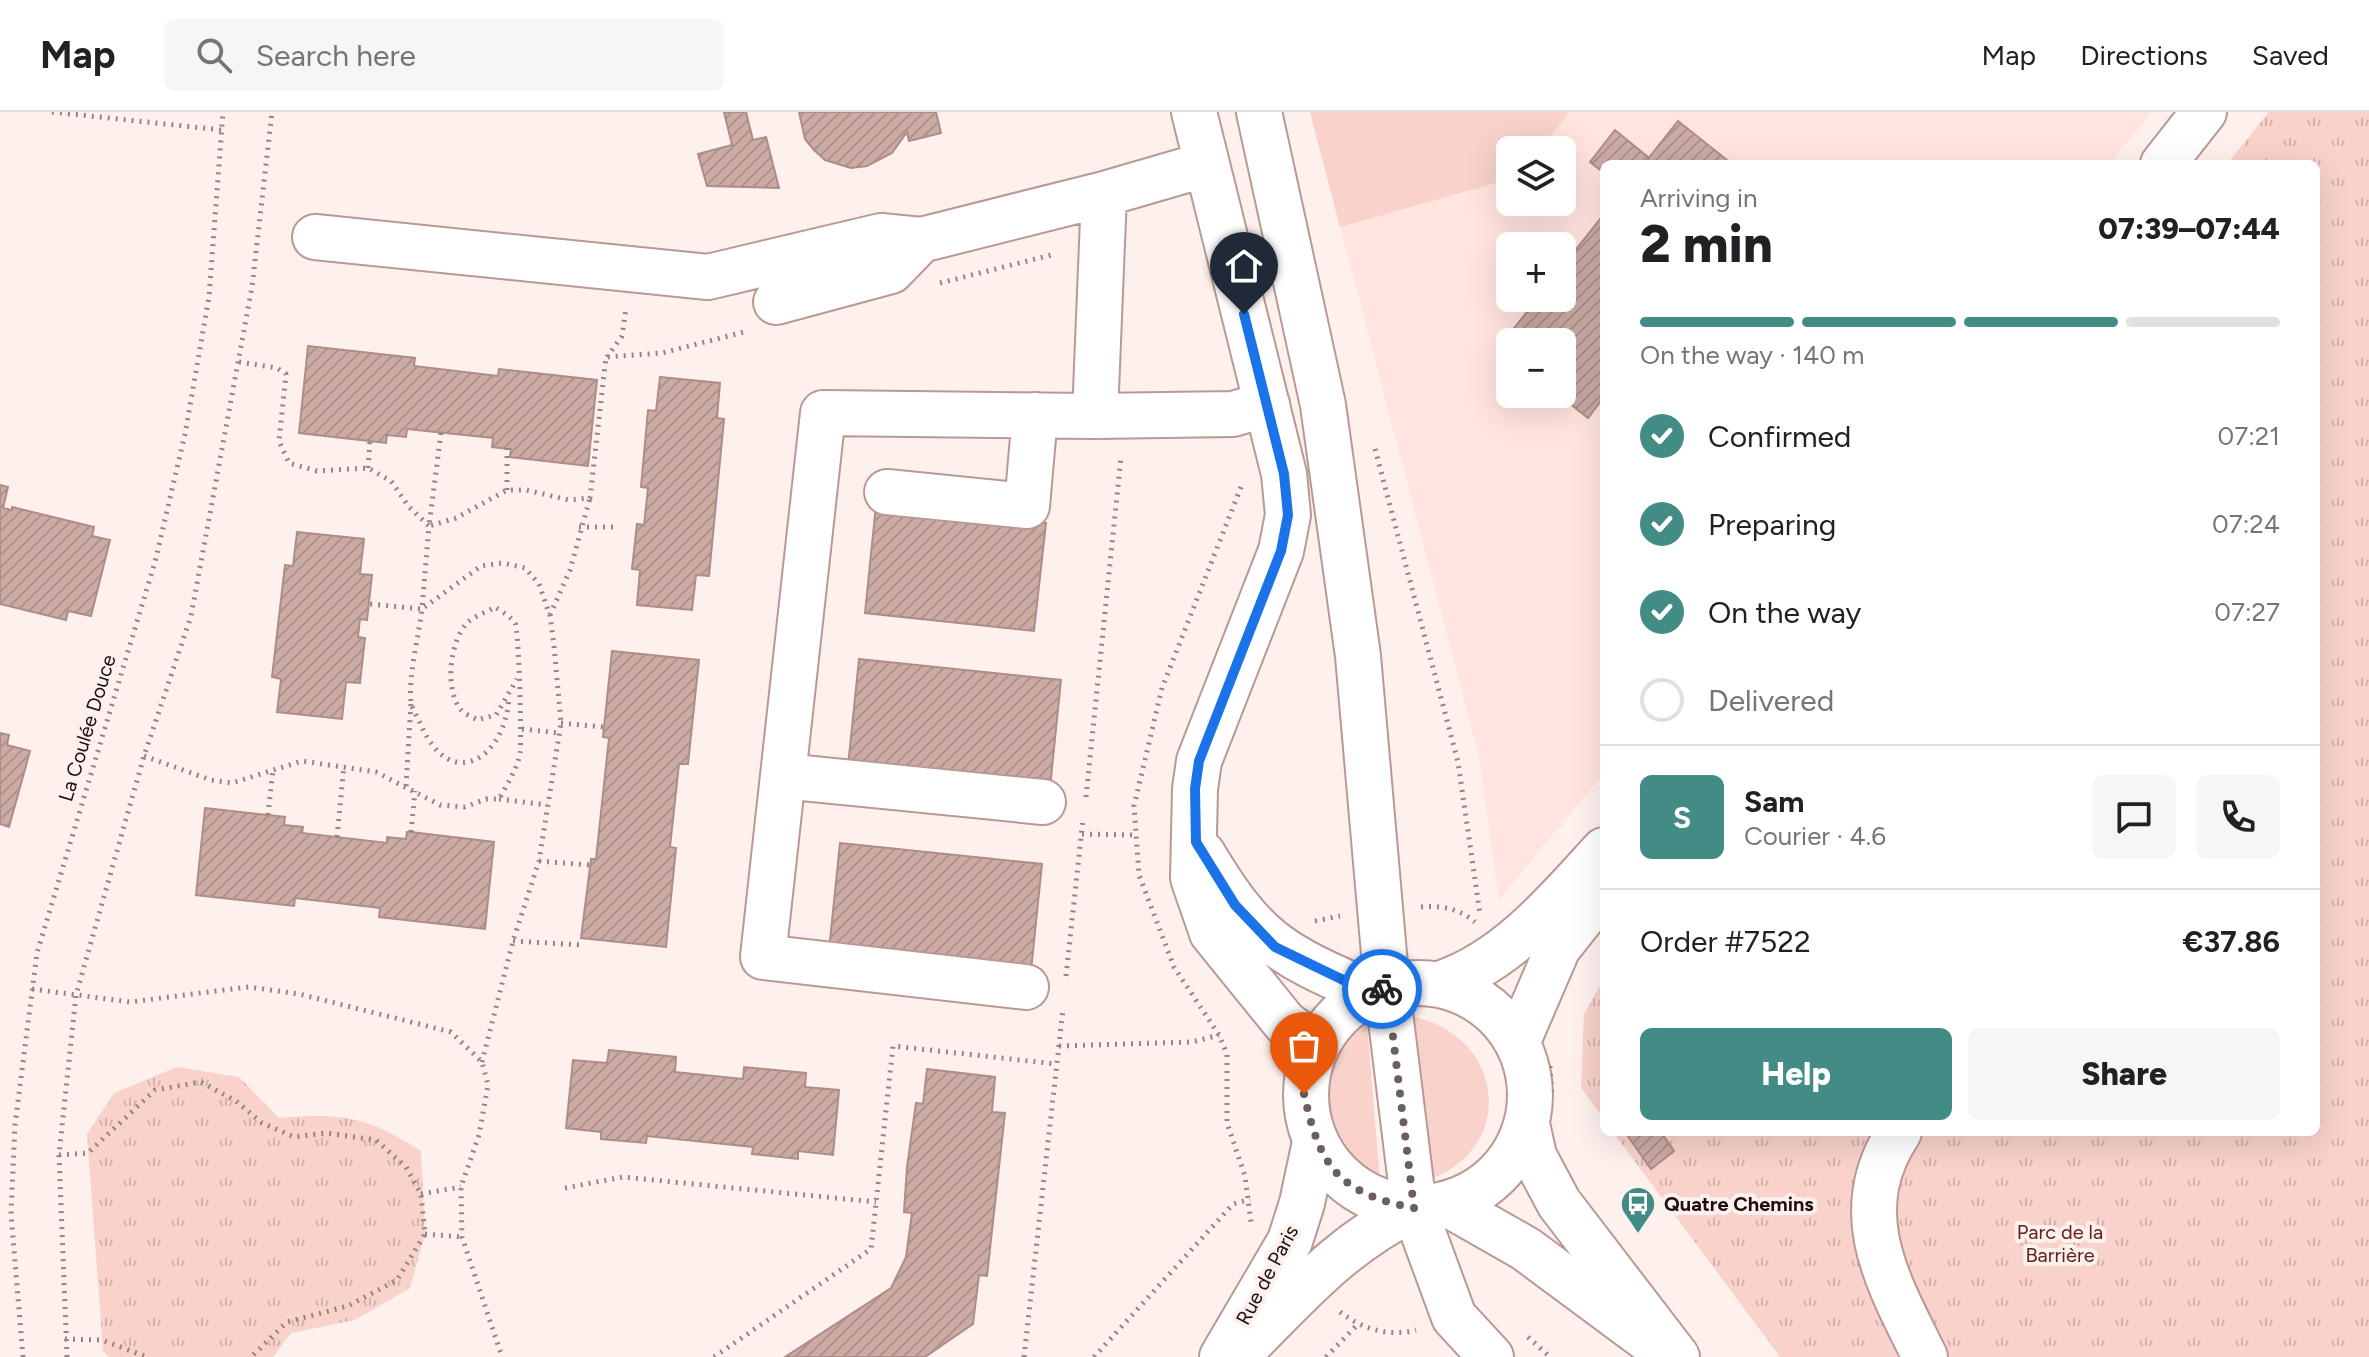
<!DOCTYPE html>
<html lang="en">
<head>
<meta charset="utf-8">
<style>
  :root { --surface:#fff; --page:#f6f6f6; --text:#202124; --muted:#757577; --line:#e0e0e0; --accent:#438b85 }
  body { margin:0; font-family:Figtree,sans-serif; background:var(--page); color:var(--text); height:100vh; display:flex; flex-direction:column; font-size:30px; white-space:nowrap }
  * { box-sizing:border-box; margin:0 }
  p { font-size:26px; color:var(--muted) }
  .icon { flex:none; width:44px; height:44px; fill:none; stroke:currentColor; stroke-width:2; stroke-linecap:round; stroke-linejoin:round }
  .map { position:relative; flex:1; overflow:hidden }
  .panel { position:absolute; left:1600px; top:48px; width:720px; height:976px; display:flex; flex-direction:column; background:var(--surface); border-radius:12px; box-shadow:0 8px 32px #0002 }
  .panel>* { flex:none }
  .fabs { position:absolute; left:1496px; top:24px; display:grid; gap:16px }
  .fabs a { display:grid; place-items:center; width:80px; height:80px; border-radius:12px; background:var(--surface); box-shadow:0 8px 32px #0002; font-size:40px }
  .pin { position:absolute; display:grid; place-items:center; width:68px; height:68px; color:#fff; margin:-82px -34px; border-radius:50% 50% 50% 0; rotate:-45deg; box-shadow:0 0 8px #0007 }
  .pin .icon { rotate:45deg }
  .courier { position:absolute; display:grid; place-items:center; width:80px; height:80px; margin:-40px; border:6px solid #1a73e8; border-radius:50%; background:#fff; color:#222; box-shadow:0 2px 10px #0007 }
  .headline em { font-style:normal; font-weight:800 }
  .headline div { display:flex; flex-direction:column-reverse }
  .headline { display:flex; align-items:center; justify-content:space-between; height:136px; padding:0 40px }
  h1 { font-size:52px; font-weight:800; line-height:60px }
  .bar { display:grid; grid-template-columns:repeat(4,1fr); gap:12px 8px; align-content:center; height:96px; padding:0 40px }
  .bar i { height:10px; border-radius:6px; background:var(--line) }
  .bar .selected { background:var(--accent) }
  .bar p { grid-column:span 4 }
  .line { display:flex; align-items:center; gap:20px; padding:0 40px; border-top:2px solid var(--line) }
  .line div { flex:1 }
  .round { display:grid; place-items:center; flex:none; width:84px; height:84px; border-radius:12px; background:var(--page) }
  ol { padding:0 40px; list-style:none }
  li { display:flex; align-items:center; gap:24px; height:88px }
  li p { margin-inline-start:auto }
  li .icon { padding:8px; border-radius:50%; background:var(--accent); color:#fff; stroke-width:4 }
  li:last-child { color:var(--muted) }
  li i { width:44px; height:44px; border:4px solid var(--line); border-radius:50% }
  .primary-button { display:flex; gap:16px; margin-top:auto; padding:16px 40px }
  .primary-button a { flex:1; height:92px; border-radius:12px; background:var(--accent); color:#fff; font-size:32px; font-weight:800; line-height:92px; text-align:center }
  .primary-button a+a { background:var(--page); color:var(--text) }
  header { display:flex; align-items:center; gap:48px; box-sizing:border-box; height:112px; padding:0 40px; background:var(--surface); border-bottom:2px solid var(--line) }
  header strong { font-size:38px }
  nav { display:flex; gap:44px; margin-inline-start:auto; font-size:28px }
  .search { width:560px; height:72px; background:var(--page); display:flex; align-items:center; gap:20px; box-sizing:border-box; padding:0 28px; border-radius:12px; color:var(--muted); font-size:30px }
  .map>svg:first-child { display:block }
</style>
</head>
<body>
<header>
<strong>Map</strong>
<div class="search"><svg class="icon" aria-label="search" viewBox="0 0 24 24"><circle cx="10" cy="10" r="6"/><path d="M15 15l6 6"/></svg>Search here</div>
<nav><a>Map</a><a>Directions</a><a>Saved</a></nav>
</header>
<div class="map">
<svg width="2369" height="1245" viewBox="0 0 2369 1245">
  <defs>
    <pattern id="park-tufts" width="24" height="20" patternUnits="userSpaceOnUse" patternTransform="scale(2)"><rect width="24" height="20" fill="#f8d2cb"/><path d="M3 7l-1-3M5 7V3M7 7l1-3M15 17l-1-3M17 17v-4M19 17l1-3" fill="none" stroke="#d4b3ad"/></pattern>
    <pattern id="building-hatch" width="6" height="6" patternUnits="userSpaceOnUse" patternTransform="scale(2)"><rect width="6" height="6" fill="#ccaba5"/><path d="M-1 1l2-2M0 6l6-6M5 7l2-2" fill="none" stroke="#af928d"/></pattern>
  </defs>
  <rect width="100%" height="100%" fill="#fef0ed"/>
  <path fill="#ffe4df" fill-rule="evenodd" d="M1310 0H2152L2109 52H1604V661L1499 788 1479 645ZM1510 38H1562V90H1510ZM1510 134H1562V186H1510ZM1510 230H1562V282H1510Z"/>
  <path fill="#f8d2cb" d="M1310 0H1569L1540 38H1510V67L1340 115Z
    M1408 904C1506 920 1519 1039 1425 1069Z
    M1367 912 1380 1069C1308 1034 1298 958 1367 912Z"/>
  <path fill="url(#park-tufts)" d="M2269 0H2369V1245H1780L1613 1020H2316V52H2227Z
    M1604 867V1007L1581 976 1584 902Z
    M177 955 239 965 279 1006C342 1001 366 1004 421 1039L425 1122 410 1176 355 1208 291 1221 273 1245H109L103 1239 87 1022 114 981Z"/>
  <path fill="url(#building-hatch)" stroke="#ae8d87" stroke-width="2" d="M724 0H746L753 28 766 25 779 76 707 74 698 42 732 33Z
    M799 0H936L941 21 909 29 907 20 892 41 867 54 851 56 825 48 814 38 805 27Z
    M1678 9 1732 52H1644Z
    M1615 18 1649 46 1644 52H1604V61L1590 50Z
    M1604 102V285L1588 306 1558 282H1562V230H1510V244L1499 235 1538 186H1562V155Z
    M308 234 415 246 414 254 498 264 499 257 597 268 588 354 510 345 511 337 492 335 493 326 407 317 406 325 387 323 386 331 299 321Z
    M660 265 720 271 717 306 724 307 709 464 696 463 692 498 637 493 640 458 632 457 637 412 644 413 648 376 641 375 648 298 656 299Z
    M0 373 8 375 3 396 12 398V395L94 415 92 424 110 428 91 504 68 499 66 508 0 492Z
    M876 393 1046 411 1034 519 865 501Z
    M297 420 364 427 360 462 372 463 367 508 360 507 358 525 365 526 360 571 346 570 342 607 277 600 281 567 272 565 285 453 293 454Z
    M612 539 699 548 688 652H679L670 735 676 736 666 835 581 826 591 747H596L609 626 603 625Z
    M859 547 1061 568 1050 676 848 654Z
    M0 621 9 623 7 633 30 639 9 715 0 712Z
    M205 696 285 705 284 713 303 715 302 721 387 731V725L406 727 407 720H411L494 730 485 817 379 805 380 796 295 786 294 794 196 783Z
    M840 731 1042 752 1031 859 829 838Z
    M609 938 676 945 675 960 743 967 744 955 806 961 805 975 839 978 833 1043 798 1039V1047L752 1042 753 1035 647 1024 646 1031 601 1027V1020L566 1016 573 948 607 951Z
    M927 957 995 965 992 1000 1005 1001 987 1164 979 1163 973 1212 925 1245H785L891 1176 906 1145 912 1101 904 1100 907 1055 916 991 923 992Z
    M1625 1020H1661L1674 1039 1651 1057Z"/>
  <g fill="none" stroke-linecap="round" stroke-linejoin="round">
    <defs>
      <path id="minor" d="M1194 0 1284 362 1288 403 1281 439 1199 649 1195 677 1193 766 1212 821 1285 911 1315 933
        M1259 0 1323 293 1358 544 1387 876 1414 1096 1454 1205 1491 1245
        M1207 52 1104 82 1095 304 1233 302 1267 292
        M315 125 708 165 881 124 921 128 1104 82
        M776 190 891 159 921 128
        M887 380 1027 394 1035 303
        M783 664 1043 690
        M1203 742C1254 827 1277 841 1368 880
        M1026 875 763 845 823 301 1095 304
        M1899 1020C1846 1100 1888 1170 1925 1245
        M1242 1239C1300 1181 1340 1133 1414 1096
        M1222 1245 1290 1129 1302 1091 1315 1030"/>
      <path id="major" d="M2163 52 2204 0
        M1306 983a112 112 0 1 1 224 0a112 112 0 1 1-224 0Z
        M1442 871C1508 849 1558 788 1604 738
        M1518 929 1558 836 1604 778
        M1527 1012 1534 1044 1559 1091 1677 1245
        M1447 1092 1526 1137 1650 1229"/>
    </defs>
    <use href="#minor" stroke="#b99993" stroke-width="48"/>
    <use href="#major" stroke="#b99993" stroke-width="48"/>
    <path stroke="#928583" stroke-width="5" stroke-dasharray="2 6" stroke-linecap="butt" d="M52 0 222 18
      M940 171 1051 143
      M607 245 622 224 626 196
      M239 250 277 256 286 262 279 329 289 351 317 359 368 356 391 369 409 395 429 414 422 497 369 492
      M441 321 429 414 456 406 507 378H526L569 388 590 386 606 245 662 241 748 219
      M507 336V378
      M1375 337 1458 650 1480 802
      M368 356 370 329
      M1241 375 1162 576 1134 694 1139 763 1174 855 1219 923 1227 942V1011L1245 1064 1251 1110
      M579 415H618
      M550 503 570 458 590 386
      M561 611 603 615
      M522 617 559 621
      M144 644 211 668 232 671 302 649 376 660 440 693 465 695 486 687H499C507 672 517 658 520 641 522 628 519 518 515 511 511 505 501 499 495 495 487 500 474 504 467 511 450 529 444 577 461 598 464 602 473 605 477 608L496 603 517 567
      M406 674 411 591
      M1086 685 1121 345
      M499 687 547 693
      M268 703 273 657
      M411 720 415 679
      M1082 722 1136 723
      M337 725 344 653
      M539 749 589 753
      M1421 795C1441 793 1460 797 1475 810
      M1315 809 1340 804
      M513 829 582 833
      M1066 864 1083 707
      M32 877 130 890 249 875 299 882 451 920 482 950 488 973 479 1023 461 1075 462 1125 502 1245
      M1059 934 1192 930 1219 923
      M482 950 513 829 539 749 561 611 554 534 550 504 539 472 525 456 503 451 481 454 422 497C419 523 408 565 411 590 412 597 418 606 421 613 451 682 505 646 509 586
      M1550 954 1551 980
      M59 1043 88 1041 155 978 201 970 236 989 262 1011 294 1025 326 1021 376 1028 406 1055 421 1082 425 1122 397 1168 348 1194 287 1210 251 1245
      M565 1076 623 1065 876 1090
      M421 1082 461 1075
      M425 1122 462 1125
      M1340 1200C1362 1217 1389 1225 1416 1218
      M1528 1225 1550 1245
      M65 1227 102 1228 147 1245
      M23 1245 11 1102 15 1013 37 841 155 450 185 322 209 185 223 0
      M67 1245 59 1043 76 883 144 644 191 504 252 175 272 0
      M714 1245 871 1137 893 934 1056 952
      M1024 1245 1063 897
      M1094 1245 1233 1092 1250 1087
      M1326 1245 1357 1213"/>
    <use href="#minor" stroke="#fff" stroke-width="44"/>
    <use href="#major" stroke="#fff" stroke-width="44"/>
  </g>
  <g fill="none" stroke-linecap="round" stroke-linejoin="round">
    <path stroke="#6b5e5c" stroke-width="8" stroke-dasharray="0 14.4" d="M1304 982C1320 1055 1338 1081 1414 1096L1387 876 1382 877"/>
    <path stroke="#1a73e8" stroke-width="10" d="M1244 202 1284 362 1288 403 1281 439 1199 649 1195 677 1196 730 1235 793 1275 835 1368 880 1382 877"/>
  </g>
  <defs>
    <symbol id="bus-pin" viewBox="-11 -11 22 30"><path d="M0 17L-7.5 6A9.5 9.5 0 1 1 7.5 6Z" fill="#438b85" stroke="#fef0ed"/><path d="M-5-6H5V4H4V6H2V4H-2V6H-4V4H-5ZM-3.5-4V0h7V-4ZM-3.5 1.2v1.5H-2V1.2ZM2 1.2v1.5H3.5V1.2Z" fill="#fff"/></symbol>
  </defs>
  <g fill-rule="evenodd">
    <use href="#bus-pin" x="1618" y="1072" width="40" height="54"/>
  </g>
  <g text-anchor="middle" stroke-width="8" stroke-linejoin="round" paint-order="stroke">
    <g font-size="20" fill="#1c100e" stroke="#fef0ed">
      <text transform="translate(87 616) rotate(-73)" y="7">La Coulée Douce</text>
      <text transform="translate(1267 1163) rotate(-62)" y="7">Rue de Paris</text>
    </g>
    <g font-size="20" font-weight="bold" fill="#1c100e" stroke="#fef0ed" text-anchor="start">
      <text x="1664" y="1099">Quatre Chemins</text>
    </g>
    <g font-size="20" fill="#612118" stroke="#fef0ed">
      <text x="2060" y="1127">Parc de la<tspan x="2060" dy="23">Barrière</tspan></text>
    </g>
  </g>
</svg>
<div class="fabs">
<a><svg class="icon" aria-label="layers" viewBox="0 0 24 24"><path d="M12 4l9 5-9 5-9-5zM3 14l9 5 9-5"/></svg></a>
<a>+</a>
<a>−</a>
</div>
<div class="pin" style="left:1304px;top:982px;background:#ea580c"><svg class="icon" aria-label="bag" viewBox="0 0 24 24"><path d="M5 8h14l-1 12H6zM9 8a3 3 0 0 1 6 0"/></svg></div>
<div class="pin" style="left:1244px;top:202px;background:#1f2937"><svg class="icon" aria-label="home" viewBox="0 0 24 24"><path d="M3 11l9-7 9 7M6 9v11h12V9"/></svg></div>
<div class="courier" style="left:1382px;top:877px"><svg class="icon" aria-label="bike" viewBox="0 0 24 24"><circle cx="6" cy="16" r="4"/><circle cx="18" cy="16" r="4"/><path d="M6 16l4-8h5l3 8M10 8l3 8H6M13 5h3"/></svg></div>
<section class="panel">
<div class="headline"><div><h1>2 min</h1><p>Arriving in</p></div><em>07:39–07:44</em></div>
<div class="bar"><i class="selected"></i><i class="selected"></i><i class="selected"></i><i></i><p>On the way · 140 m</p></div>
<ol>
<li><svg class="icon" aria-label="check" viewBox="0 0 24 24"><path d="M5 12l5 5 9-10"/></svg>Confirmed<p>07:21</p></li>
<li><svg class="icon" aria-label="check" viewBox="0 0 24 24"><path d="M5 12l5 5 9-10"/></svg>Preparing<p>07:24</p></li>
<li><svg class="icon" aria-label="check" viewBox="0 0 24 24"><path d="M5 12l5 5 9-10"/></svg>On the way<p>07:27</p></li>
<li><i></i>Delivered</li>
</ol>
<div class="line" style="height:144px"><b class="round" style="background:var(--accent);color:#fff">S</b><div><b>Sam</b><p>Courier · 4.6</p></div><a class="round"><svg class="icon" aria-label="chat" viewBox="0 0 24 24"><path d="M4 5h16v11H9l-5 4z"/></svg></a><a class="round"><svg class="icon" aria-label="phone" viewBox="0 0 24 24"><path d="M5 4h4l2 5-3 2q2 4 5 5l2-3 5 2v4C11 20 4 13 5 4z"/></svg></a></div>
<div class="line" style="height:104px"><div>Order #7522</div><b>€37.86</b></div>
<div class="primary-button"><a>Help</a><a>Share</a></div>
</section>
</div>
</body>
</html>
